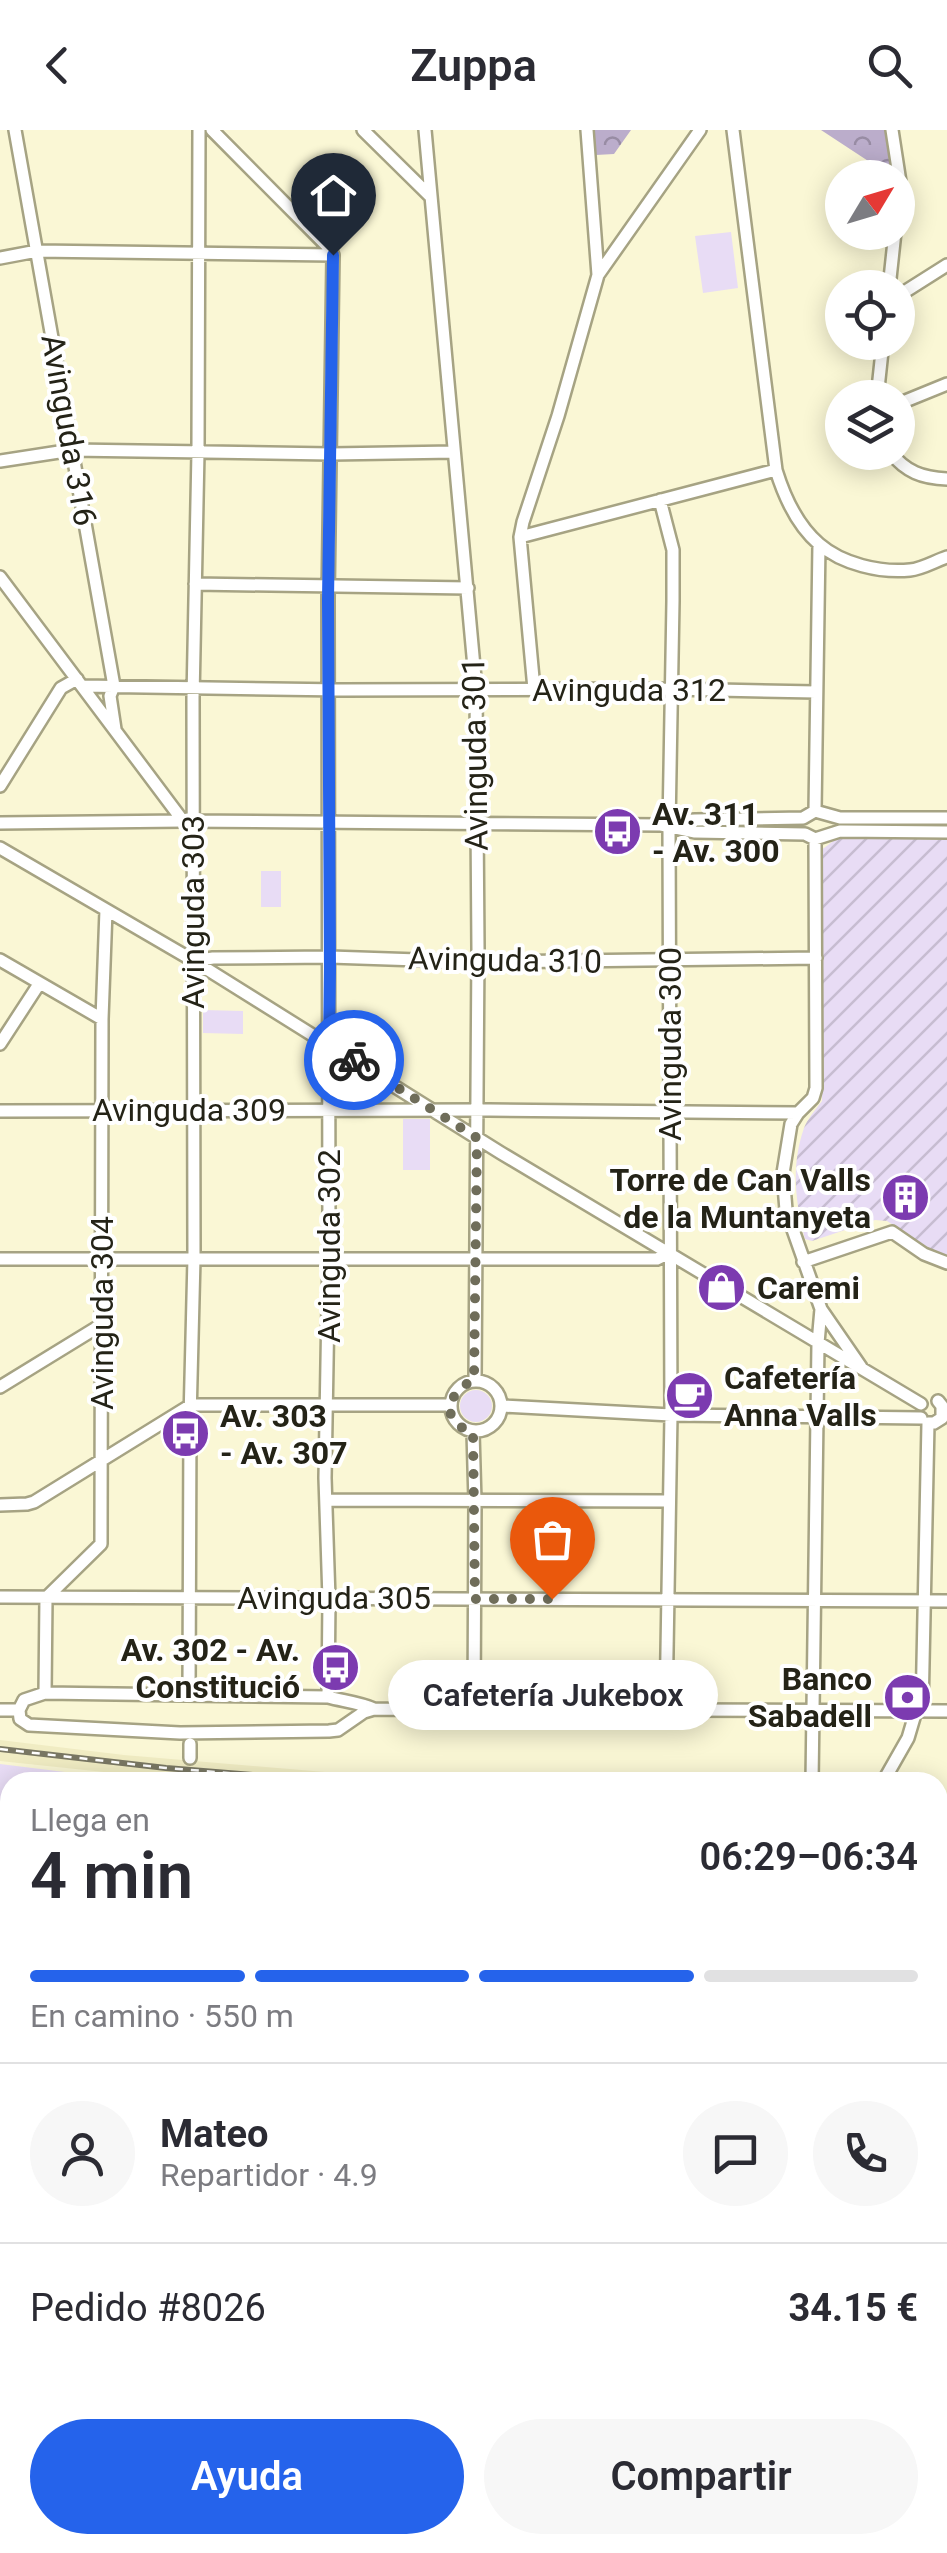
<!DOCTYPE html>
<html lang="es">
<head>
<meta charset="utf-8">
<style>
  :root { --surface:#fff; --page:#f7f7f7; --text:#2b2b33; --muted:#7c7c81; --line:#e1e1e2; --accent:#2563eb }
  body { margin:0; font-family:Roboto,sans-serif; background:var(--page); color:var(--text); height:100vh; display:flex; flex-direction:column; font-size:38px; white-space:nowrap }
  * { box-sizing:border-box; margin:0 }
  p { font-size:32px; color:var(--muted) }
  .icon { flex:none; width:55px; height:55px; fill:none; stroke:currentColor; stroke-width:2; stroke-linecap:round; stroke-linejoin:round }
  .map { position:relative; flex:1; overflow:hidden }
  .side { position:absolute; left:0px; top:1642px; width:948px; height:782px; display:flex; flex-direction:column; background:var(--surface); border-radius:30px 30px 0 0; box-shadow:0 5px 25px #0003 }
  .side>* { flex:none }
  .needle { width:65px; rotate:52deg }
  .tools { position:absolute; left:825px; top:30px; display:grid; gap:20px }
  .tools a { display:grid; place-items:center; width:90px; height:90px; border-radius:50%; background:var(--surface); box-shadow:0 5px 25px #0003; font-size:50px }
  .pin { position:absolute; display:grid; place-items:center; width:85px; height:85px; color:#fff; margin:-102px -42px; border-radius:50% 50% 50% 0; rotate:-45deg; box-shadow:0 0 10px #0007 }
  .pin .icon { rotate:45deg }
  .courier { position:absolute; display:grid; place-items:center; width:100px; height:100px; margin:-50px; border:8px solid #2563eb; border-radius:50%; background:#fff; color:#222; box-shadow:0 2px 12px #0007 }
  .bubble { position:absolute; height:70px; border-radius:35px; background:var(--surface); box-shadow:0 5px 25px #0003; font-size:32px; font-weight:600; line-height:70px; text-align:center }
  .headline em { font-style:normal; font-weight:600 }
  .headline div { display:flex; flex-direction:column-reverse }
  .headline { display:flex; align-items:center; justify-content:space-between; height:170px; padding:0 30px }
  h1 { font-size:65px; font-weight:600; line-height:75px }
  .bar { display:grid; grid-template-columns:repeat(4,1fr); gap:15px 10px; align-content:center; height:120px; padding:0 30px }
  .bar i { height:12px; border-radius:8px; background:var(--line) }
  .bar .on { background:var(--accent) }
  .bar p { grid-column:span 4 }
  .line { display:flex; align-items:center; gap:25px; padding:0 30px; border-top:2px solid var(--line) }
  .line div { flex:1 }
  .round { display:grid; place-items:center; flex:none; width:105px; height:105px; border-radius:52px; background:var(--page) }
  .primary-button { display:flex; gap:20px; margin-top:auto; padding:20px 30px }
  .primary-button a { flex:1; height:115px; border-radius:60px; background:var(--accent); color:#fff; font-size:40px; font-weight:600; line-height:115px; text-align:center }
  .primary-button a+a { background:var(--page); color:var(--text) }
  header { display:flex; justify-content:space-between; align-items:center; height:130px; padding:0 30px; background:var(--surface); font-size:45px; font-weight:600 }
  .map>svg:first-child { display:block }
</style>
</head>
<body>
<header><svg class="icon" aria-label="back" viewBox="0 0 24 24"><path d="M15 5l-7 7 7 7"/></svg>Zuppa<svg class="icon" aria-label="search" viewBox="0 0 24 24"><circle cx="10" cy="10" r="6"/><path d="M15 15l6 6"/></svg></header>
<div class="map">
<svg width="947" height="2423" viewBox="0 0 947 2423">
  <defs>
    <pattern id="forest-crowns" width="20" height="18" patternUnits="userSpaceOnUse" patternTransform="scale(2.5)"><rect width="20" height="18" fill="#bbadcb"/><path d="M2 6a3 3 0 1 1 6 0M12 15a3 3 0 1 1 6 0" fill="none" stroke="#988ca4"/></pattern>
    <pattern id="garden-furrows" width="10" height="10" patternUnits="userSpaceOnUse" patternTransform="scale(2.5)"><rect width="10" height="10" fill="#e8dcf5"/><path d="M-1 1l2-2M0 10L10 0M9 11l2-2" fill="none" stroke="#c7bcd1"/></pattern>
  </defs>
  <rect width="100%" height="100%" fill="#faf7d5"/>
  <path fill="#f0ecc3" d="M0 1610 124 1625 443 1652H198L0 1631Z
    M938 2402 947 2409V2423H700L705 2415H938Z"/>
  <path fill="#e8dcf5" d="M731 102 738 158 703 163 695 106Z
    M261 741H281V777H261Z
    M203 880 243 881V904L203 903Z
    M403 989H430V1040H403Z
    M460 1276a16 16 0 1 1 32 0a16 16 0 1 1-32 0Z
    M0 1634 146 1652H10V1736L0 1731Z
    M0 1736 10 1741V1823L0 1819Z
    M7 1834 10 1835V1945L0 1959V1849Z
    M947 2086V2201L938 2196V2087L944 2091Z
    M717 2415H822L816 2423H711Z"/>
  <path fill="url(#forest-crowns)" d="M594 0H631L614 24 596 25Z
    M821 0H885L892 37 888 44Z"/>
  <path fill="url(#garden-furrows)" d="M840 706 947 710V1127L922 1114 887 1091 875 1090 812 1111 805 1109C795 1072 791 1035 804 998 808 988 816 979 822 971L820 721Z"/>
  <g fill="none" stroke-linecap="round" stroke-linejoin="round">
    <defs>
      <path id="minor" d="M15 0 114 556 110 566 115 599
        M212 0 330 119 333 125
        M363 0 431 67
        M425 0 476 559 478 819 475 1250
        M587 0 598 145
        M733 0 776 340C784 366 798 396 819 414 842 434 880 443 910 440 922 439 935 431 947 427
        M892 0 900 52 898 75
        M0 128 37 121 333 125
        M889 158 895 102
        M898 166 947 135
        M877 268 883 212
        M898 274 947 254
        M890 322C906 342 922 348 947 349
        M0 331 72 320 331 324 454 322
        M660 370 673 420V471L669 696 671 1285 666 1580
        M520 407 776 340
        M0 447 183 691
        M195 454 468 458
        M82 556 343 560 671 559 816 562
        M534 559 520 407 523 392 558 286 598 145 700 0
        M0 656 61 558 77 549
        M815 681 819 414
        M815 681 840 688H947
        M0 693 183 691 661 695 695 702 805 704 815 709 840 701 947 702
        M669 696 679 691 695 690 803 688 815 681
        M0 718 194 831 501 1023 921 1274
        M0 830 102 889
        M194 831 213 828 330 827 477 832 816 828
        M0 914 39 854
        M0 981 489 980 798 983
        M0 1129H657L669 1123
        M803 1132 892 1102 924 1124 947 1133
        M821 1179 861 1237
        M451 1276a25 25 0 1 1 50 0a25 25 0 1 1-50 0Z
        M0 1257 101 1195
        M503 1276 671 1285 921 1288
        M928 1293H934L942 1288V1276L938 1271
        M473 1302 475 1372 474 1580
        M326 1370 668 1371
        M0 1375 27 1374 34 1372 191 1275H450
        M0 1467 947 1471
        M45 1563 46 1468 101 1414 102 889 106 780
        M189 1564 190 1289 194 1128 193 568 198 322 199 0
        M328 1567 329 1469 325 1348 329 1118 328 470 333 125
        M0 1580H19
        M19 1580 24 1570 45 1563 328 1567C343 1571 361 1573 374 1579L947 1581
        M19 1580 20 1589 29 1595 180 1603 329 1601 338 1600 364 1582 374 1579
        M922 1581 928 1293
        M190 1628V1614
        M187 1652V1650
        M812 1652 818 1213 821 1179 786 1080 783 1043 791 994 798 983 813 968 816 958 815 709
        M883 1652 908 1608 916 1581
        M938 1741 947 1743
        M938 1813 947 1818
        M0 1819 10 1823
        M938 1843 947 1829
        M0 1992 10 1978
        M0 2008 10 1995
        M938 2060 947 2046
        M0 2136 10 2149
        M0 2275 10 2284
        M0 2332 10 2317
        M200 2415 212 2423
        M393 2415 405 2423
        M580 2415 592 2423
        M177 2423 183 2415
        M460 2423 465 2415
        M687 2423 693 2415"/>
      <path id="highway" d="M0 1694 10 1699
        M0 1719 10 1724
        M938 2212 947 2217
        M938 2237 947 2242"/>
    </defs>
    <use href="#minor" stroke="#a6a383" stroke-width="16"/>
    <use href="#highway" stroke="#a6a383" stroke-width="22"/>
    <use href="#minor" stroke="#fff" stroke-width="11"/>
    <use href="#highway" stroke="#fff" stroke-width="18"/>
    <defs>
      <path id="rail" d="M0 1619 166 1638 342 1652
        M938 1712 947 1713"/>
    </defs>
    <use href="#rail" stroke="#797763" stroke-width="6"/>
    <use href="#rail" stroke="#fff" stroke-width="2.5" stroke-dasharray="8" stroke-linecap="butt"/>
  </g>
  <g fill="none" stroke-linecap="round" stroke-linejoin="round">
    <path stroke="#6f6d5a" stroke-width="10" stroke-dasharray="0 18" d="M354 930 477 1008 474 1250C447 1262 438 1292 473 1302L475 1469H552"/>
    <path stroke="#2563eb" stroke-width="12" d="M333 125 328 470 330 838 329 915 354 930"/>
  </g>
  <defs>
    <symbol id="bus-disc" viewBox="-11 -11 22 22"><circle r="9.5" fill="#7c3bb0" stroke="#fff"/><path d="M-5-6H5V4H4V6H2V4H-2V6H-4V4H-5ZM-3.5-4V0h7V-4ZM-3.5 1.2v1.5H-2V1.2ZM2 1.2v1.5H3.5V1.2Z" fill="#fff"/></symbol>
    <symbol id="building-disc" viewBox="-11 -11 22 22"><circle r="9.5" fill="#7c3bb0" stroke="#fff"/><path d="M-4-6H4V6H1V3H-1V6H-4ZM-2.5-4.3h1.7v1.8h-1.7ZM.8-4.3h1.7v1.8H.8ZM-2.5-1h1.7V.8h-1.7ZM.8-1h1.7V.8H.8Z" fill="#fff"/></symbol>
    <symbol id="shop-disc" viewBox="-11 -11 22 22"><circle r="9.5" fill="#7c3bb0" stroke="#fff"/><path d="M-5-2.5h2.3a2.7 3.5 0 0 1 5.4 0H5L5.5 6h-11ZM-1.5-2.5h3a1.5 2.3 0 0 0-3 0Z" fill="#fff"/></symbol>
    <symbol id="cafe-disc" viewBox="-11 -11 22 22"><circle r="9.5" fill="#7c3bb0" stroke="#fff"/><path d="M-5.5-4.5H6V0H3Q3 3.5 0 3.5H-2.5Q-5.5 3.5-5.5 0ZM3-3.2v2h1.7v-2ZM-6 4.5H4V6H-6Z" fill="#fff"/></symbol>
    <symbol id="bank-disc" viewBox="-11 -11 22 22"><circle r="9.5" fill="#7c3bb0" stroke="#fff"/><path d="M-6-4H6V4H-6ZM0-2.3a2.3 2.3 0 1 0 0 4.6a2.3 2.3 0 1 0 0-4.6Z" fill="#fff"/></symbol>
  </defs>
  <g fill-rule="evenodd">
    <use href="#bus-disc" x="590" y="674" width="55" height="55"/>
    <use href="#building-disc" x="878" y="1040" width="55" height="55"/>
    <use href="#shop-disc" x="694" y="1130" width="55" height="55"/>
    <use href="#cafe-disc" x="662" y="1238" width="55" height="55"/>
    <use href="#bus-disc" x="158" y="1276" width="55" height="55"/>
    <use href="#bus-disc" x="308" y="1510" width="55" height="55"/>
    <use href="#bank-disc" x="880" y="1540" width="55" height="55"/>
  </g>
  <g text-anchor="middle" stroke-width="8" stroke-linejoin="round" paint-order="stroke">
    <g font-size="32" fill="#242317" stroke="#fff">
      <text transform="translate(69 300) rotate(80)" y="11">Avinguda 316</text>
      <text x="629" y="571">Avinguda 312</text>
      <text transform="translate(475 624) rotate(-91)" y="11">Avinguda 301</text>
      <text transform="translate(193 782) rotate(-90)" y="11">Avinguda 303</text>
      <text transform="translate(505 830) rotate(1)" y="11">Avinguda 310</text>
      <text transform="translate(670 914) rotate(-90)" y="11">Avinguda 300</text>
      <text x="189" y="991">Avinguda 309</text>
      <text transform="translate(329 1116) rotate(-90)" y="11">Avinguda 302</text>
      <text transform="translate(102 1183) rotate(-90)" y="11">Avinguda 304</text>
      <text x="334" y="1479">Avinguda 305</text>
    </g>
    <g font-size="32" font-weight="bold" fill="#242317" stroke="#fff" text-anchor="start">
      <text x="652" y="695">Av. 311<tspan x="652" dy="37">- Av. 300</tspan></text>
      <text x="871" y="1061" text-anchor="end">Torre de Can Valls<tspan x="871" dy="37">de la Muntanyeta</tspan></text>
      <text x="757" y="1169">Caremi</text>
      <text x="724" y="1259">Cafetería<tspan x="724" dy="37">Anna Valls</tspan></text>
      <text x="220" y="1297">Av. 303<tspan x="220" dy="37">- Av. 307</tspan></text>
      <text x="300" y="1531" text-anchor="end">Av. 302 - Av.<tspan x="300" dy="37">Constitució</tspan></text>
      <text x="872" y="1560" text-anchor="end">Banco<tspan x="872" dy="37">Sabadell</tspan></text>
    </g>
  </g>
</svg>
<div class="tools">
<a><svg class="needle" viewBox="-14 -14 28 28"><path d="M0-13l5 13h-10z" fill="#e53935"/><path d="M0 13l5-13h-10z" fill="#7c7c81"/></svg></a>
<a><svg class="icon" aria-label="locate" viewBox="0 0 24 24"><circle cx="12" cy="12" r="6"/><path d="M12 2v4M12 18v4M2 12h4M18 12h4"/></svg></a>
<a><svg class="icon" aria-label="layers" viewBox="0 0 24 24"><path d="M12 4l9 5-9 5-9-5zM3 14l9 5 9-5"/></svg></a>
</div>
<div class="pin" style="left:552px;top:1469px;background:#ea580c"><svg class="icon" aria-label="bag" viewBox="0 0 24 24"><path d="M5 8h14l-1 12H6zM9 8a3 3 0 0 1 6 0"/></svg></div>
<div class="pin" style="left:333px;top:125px;background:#1f2937"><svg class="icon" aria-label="home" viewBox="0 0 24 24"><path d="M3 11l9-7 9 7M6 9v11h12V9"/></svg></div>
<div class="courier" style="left:354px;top:930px"><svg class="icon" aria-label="bike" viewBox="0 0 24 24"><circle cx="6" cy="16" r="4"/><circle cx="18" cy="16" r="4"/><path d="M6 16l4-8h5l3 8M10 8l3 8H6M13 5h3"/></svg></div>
<div class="bubble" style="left:388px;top:1530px;width:330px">Cafetería Jukebox</div>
<section class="side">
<div class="headline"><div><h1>4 min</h1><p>Llega en</p></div><em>06:29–06:34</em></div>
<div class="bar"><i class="on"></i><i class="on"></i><i class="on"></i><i></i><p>En camino · 550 m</p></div>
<div class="line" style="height:180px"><a class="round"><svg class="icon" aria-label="person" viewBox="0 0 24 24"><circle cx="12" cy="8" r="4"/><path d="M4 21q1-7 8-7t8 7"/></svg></a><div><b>Mateo</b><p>Repartidor · 4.9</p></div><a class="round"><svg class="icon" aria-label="chat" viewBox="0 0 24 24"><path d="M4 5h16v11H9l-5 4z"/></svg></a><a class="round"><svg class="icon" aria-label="phone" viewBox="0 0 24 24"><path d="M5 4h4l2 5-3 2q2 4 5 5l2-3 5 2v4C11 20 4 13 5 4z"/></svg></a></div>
<div class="line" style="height:130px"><div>Pedido #8026</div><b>34.15 €</b></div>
<div class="primary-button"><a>Ayuda</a><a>Compartir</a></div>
</section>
</div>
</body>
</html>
